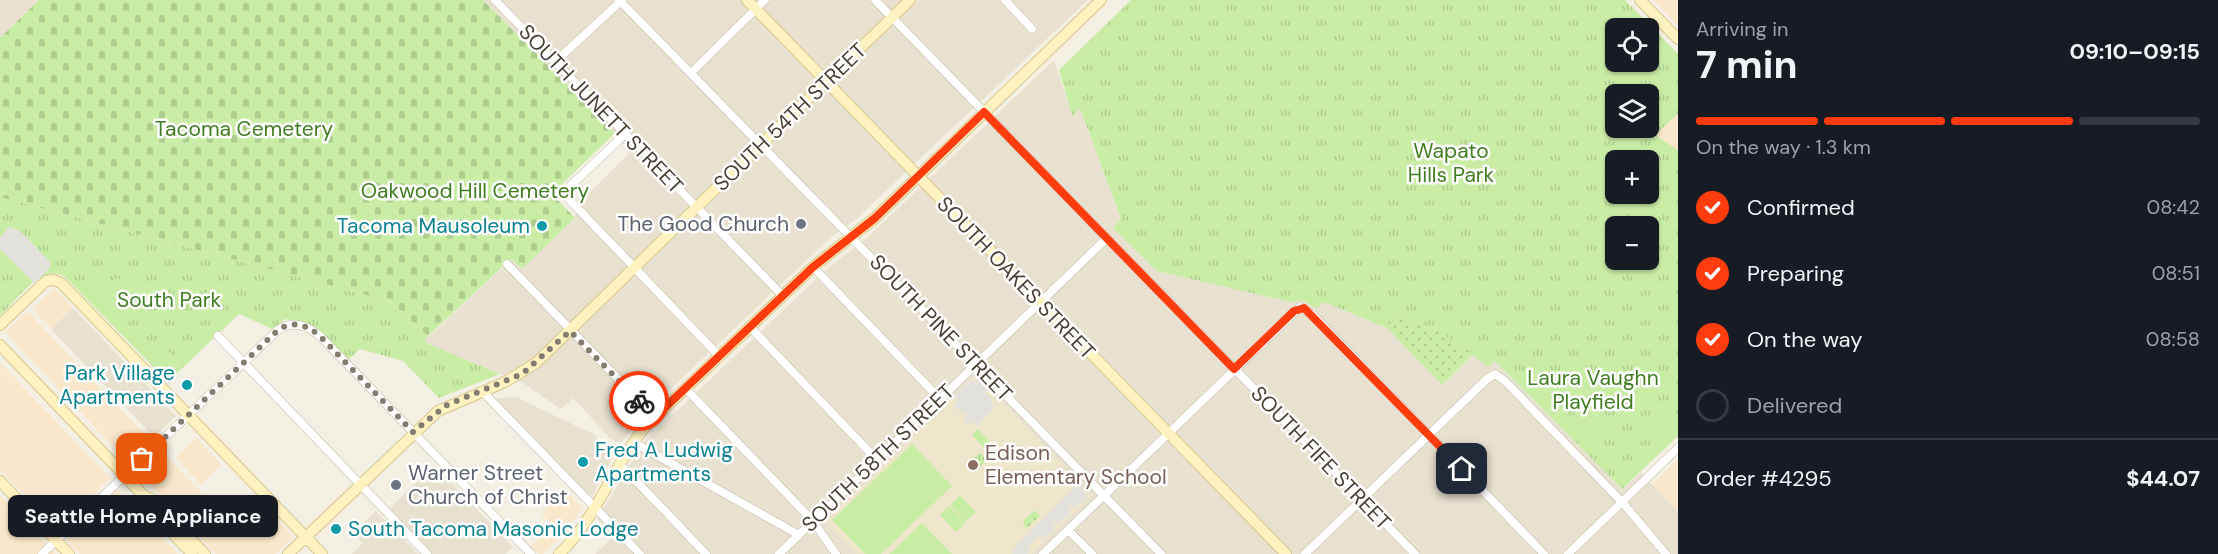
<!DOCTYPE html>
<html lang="en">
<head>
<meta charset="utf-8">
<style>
  :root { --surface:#171b24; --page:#20242c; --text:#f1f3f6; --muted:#9ea1a6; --line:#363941; --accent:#ff3c0e }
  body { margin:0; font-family:"DM Sans",sans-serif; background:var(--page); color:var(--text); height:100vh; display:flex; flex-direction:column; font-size:22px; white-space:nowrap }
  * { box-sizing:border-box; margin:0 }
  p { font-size:20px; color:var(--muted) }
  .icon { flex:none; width:33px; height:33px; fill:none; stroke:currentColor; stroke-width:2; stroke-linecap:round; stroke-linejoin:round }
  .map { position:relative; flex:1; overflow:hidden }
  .sheet { display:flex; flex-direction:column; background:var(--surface); width:540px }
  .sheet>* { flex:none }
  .buttons { position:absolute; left:1605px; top:18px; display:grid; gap:12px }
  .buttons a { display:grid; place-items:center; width:54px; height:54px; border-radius:9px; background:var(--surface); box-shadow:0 2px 4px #0004; font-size:30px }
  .pin { position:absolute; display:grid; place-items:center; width:51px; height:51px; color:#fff; margin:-26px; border-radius:12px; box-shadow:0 3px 9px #0006 }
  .courier { position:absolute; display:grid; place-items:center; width:60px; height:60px; margin:-30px; border:4px solid #ff3c0e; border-radius:50%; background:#fff; color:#222; box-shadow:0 2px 8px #0007 }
  .bubble { position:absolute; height:42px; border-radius:9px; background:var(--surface); box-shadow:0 2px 4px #0004; font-size:20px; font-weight:700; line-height:42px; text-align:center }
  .head em { font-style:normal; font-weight:700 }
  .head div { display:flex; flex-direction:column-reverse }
  .head { display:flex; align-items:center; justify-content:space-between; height:102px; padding:0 18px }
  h1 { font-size:39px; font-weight:700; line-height:45px }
  .bar { display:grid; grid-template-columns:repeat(4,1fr); gap:9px 6px; align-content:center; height:72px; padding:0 18px }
  .bar i { height:8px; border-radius:4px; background:var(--line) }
  .bar .current { background:var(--accent) }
  .bar p { grid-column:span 4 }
  .line { display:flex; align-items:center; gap:15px; padding:0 18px; border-top:2px solid var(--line) }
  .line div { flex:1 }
  ol { padding:0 18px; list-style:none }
  li { display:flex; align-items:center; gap:18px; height:66px }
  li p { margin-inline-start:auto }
  li .icon { padding:6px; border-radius:50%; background:var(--accent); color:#fff; stroke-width:4 }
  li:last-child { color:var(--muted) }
  li i { width:33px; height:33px; border:3px solid var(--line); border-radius:50% }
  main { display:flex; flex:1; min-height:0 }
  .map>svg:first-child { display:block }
</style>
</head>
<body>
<main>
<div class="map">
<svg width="1678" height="554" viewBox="0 0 1678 554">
  <defs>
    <pattern id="grass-tufts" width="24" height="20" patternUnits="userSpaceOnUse" patternTransform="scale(1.5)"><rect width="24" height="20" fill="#caeda6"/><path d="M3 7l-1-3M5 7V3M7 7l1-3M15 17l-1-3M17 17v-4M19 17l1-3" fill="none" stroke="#afcc8f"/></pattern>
    <pattern id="cemetery-stones" width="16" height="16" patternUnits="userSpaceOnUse" patternTransform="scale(1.5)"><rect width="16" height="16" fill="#caeda6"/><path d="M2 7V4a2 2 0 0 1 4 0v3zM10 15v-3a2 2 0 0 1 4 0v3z" fill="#afcc8f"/></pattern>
    <pattern id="garden-dots" width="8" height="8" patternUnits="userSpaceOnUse" patternTransform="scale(1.5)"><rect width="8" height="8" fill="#caeda6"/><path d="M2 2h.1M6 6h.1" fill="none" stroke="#afcc8f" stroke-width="1.8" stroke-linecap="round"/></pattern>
  </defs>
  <rect width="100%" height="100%" fill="#f3efe3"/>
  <path fill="#e8e1d0" d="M0 0H39L0 38Z
    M483 0H1088L856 219 832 236 641 417 620 444 610 438 573 398 561 409 523 383 423 342 512 259 522 269 575 218 577 205 629 153 615 133Z
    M1054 60 1072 115 1080 108 1121 220 1113 228 1302 300 1316 309 1324 302 1387 328 1442 385 1473 354 1488 367 1495 361 1622 489 1641 473 1678 511V554H595L614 536 597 519 644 442 827 269 867 238Z
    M73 308 176 416 154 437 51 329Z
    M516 397 595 435 613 457 593 495 587 494 492 399Z
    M434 465 513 547 506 554H430L388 510Z
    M376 511 386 521 418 554H352L363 543 353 533Z"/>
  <path fill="#f9e7cb" d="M1653 0H1678V26Z
    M1678 114V150L1655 135Z
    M54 288 73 308 51 329 32 309Z
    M27 311 149 439 127 461 5 332Z
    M0 363 110 478 57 529 0 470Z
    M196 438 221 464 201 484 176 458Z
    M160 450 239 532 265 507 293 537 275 554H216L137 472Z
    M1678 460V511L1652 484Z
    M565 489 582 509 559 538 544 554H539L531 546 553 525 541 513Z
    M117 490 178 554H80L66 539Z
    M0 495 56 554H0Z"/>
  <path fill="#eee6cb" d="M978 376 1091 496 1031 554H857L825 522 974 377Z"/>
  <path fill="url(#grass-tufts)" fill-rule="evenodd" d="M1131 0H1625L1678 54V114L1655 135 1678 150V436L1622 489 1495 361 1488 367C1457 341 1435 329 1397 317L1387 328 1324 302 1317 309 1302 300 1290 302 1157 271 1113 228 1121 219 1080 108 1072 116 1059 70ZM1616 28H1648V62H1616ZM1616 94H1648V128H1616ZM1616 160H1648V194H1616ZM1616 226H1648V260H1616Z
    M0 197 389 301 428 336 424 342 500 374 439 398 403 361 360 349 348 360 300 322 285 319 272 329 239 314 168 382 64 276C40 264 16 301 0 316Z
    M978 429 990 442 984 448 972 435Z
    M980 453 987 460 976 471 971 461Z"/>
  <path fill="url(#cemetery-stones)" d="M39 0H483L615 133 552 194 575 218 522 269 511 259 428 336 389 301 0 197V38Z"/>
  <path fill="url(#garden-dots)" d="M1397 317 1434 329 1473 354 1442 385 1387 328Z
    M1035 510 1040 516 1026 529 1023 521Z"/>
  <path fill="#caeda6" d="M116 279C130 280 138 285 148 295L116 323 91 293Z
    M164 347 173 356 162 367 153 358Z
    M1590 406 1600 408 1610 419 1592 436 1572 418 1577 411Z
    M1661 409 1676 425 1665 436 1650 421Z
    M912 444 952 486 881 554H865L832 520Z
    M960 495 976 512 966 521 950 505Z
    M949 506 966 522 956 532 940 515Z
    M922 523 952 554H889Z"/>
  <path fill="#e3e1dc" d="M10 226 21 232 51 263 49 269 34 283 0 249V237Z
    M972 380 976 383 980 380 988 389 985 393 993 400 991 404 994 408 977 425 973 421 968 425 963 419 968 416 953 406 958 402 955 396Z
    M1081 486 1087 497 1075 509 1071 505 1068 508 1071 512 1059 524 1055 520 1053 523 1056 527 1044 539 1040 535 1028 547 1031 551 1027 554H1012L1016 545 1073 489Z"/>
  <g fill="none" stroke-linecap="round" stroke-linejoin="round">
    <defs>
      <path id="street" d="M495 0 782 295
        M619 0 1161 554
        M875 0 1415 554
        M1005 0 1032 29
        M555 62 622 0
        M691 73 765 0
        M625 134 563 193 720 357
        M507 264 655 417
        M813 267 940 399
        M750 327 877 460
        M218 336 427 554
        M686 389 813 521 836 554
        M482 391 640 554
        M633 442 799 535
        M619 463 706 554
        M1068 530 1092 554
        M42 554 278 330C294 319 309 326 322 338L531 554
        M779 554 1107 238
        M1043 554 1300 307 1313 315 1544 554
        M1305 554 1487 379 1495 374 1505 381 1622 502 1666 554
        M1568 554 1678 448"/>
      <path id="secondary" d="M747 0 1286 554
        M1640 0 1678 39
        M0 325 46 281 54 280 61 283 322 554
        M0 345 144 496 152 499 205 554
        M0 481 69 554
        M144 496 147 506 192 554
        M288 554 438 411 505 382 536 363 910 0
        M559 554C597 518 612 467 645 427L813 267 875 218 1101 0"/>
    </defs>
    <use href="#street" stroke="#c0b7a4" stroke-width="9"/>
    <use href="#secondary" stroke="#d8c78d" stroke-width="12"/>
    <use href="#street" stroke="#fff" stroke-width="8"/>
    <use href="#secondary" stroke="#fff2c1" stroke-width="10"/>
  </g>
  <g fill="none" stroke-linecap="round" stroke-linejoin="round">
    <path stroke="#837d70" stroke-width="6" stroke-dasharray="0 10.8" d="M142 459 278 330C293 320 306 325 319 335L413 432 447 405 522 374 570 331 639 401"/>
    <path stroke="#ff3c0e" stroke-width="8" d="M639 401 655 417 813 267 875 218 984 112 1234 369 1294 311 1304 308 1462 469"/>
  </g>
  <g fill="#6b7280" stroke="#fff" stroke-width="2">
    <circle cx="801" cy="224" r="6"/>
    <circle cx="396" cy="485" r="6"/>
  </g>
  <g fill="#0f9aa8" stroke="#fff" stroke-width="2">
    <circle cx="542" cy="226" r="6"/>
    <circle cx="187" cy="385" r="6"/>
    <circle cx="583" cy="462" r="6"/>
    <circle cx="336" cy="529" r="6"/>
  </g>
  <circle fill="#8d6e63" stroke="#fff" stroke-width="2" cx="973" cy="465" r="6"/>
  <g text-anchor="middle" stroke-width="5" stroke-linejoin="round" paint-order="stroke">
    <g font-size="21" fill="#463f32" stroke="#fff">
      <text transform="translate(601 109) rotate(46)" y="7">SOUTH JUNETT STREET</text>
      <text transform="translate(790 117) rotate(-44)" y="7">SOUTH 54TH STREET</text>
      <text transform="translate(1016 278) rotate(46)" y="7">SOUTH OAKES STREET</text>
      <text transform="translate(941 328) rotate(46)" y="7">SOUTH PINE STREET</text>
      <text transform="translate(878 458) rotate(-44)" y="7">SOUTH 58TH STREET</text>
      <text transform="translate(1321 458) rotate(46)" y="7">SOUTH FIFE STREET</text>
    </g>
    <g font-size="21" fill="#407d20" stroke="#fff">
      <text x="244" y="136">Tacoma Cemetery</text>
      <text x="1451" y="158">Wapato<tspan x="1451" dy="24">Hills Park</tspan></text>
      <text x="475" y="198">Oakwood Hill Cemetery</text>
      <text x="169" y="307">South Park</text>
      <text x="1593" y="385">Laura Vaughn<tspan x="1593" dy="24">Playfield</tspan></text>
    </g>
    <g font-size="21" fill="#5b616d" stroke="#fff" text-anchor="end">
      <text x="789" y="231">The Good Church</text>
      <text x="408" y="480" text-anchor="start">Warner Street<tspan x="408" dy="24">Church of Christ</tspan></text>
    </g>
    <g font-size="21" fill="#0d838f" stroke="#fff" text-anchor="end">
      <text x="530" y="233">Tacoma Mausoleum</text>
      <text x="175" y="380">Park Village<tspan x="175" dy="24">Apartments</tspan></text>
      <text x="595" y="457" text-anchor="start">Fred A Ludwig<tspan x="595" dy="24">Apartments</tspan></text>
      <text x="348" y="536" text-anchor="start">South Tacoma Masonic Lodge</text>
    </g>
    <g font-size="21" fill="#785e54" stroke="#fff" text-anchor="start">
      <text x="985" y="460">Edison<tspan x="985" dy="24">Elementary School</tspan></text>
    </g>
  </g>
</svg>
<div class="buttons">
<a><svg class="icon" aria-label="locate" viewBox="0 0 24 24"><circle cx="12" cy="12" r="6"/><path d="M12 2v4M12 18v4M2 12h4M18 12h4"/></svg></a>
<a><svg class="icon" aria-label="layers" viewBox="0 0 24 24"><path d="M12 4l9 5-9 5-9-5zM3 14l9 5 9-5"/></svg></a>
<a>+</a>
<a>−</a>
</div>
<div class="pin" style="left:142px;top:459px;background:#ea580c"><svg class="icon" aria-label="bag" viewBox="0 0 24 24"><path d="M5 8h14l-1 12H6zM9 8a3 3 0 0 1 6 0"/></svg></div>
<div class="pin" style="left:1462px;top:469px;background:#1f2937"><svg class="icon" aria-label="home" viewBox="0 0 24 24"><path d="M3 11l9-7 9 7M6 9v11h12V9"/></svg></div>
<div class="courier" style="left:639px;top:401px"><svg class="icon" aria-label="bike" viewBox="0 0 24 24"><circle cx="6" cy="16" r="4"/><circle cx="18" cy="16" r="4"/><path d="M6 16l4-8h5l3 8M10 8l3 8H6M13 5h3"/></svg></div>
<div class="bubble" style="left:8px;top:495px;width:270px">Seattle Home Appliance</div>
</div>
<section class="sheet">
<div class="head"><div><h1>7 min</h1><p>Arriving in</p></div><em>09:10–09:15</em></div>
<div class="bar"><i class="current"></i><i class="current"></i><i class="current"></i><i></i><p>On the way · 1.3 km</p></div>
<ol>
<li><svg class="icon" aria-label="check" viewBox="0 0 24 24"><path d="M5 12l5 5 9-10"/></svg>Confirmed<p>08:42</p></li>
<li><svg class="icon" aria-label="check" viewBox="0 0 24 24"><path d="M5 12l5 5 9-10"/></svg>Preparing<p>08:51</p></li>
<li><svg class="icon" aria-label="check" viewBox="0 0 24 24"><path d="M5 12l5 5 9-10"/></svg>On the way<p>08:58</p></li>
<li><i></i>Delivered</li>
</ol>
<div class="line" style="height:78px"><div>Order #4295</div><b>$44.07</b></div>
</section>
</main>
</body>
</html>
